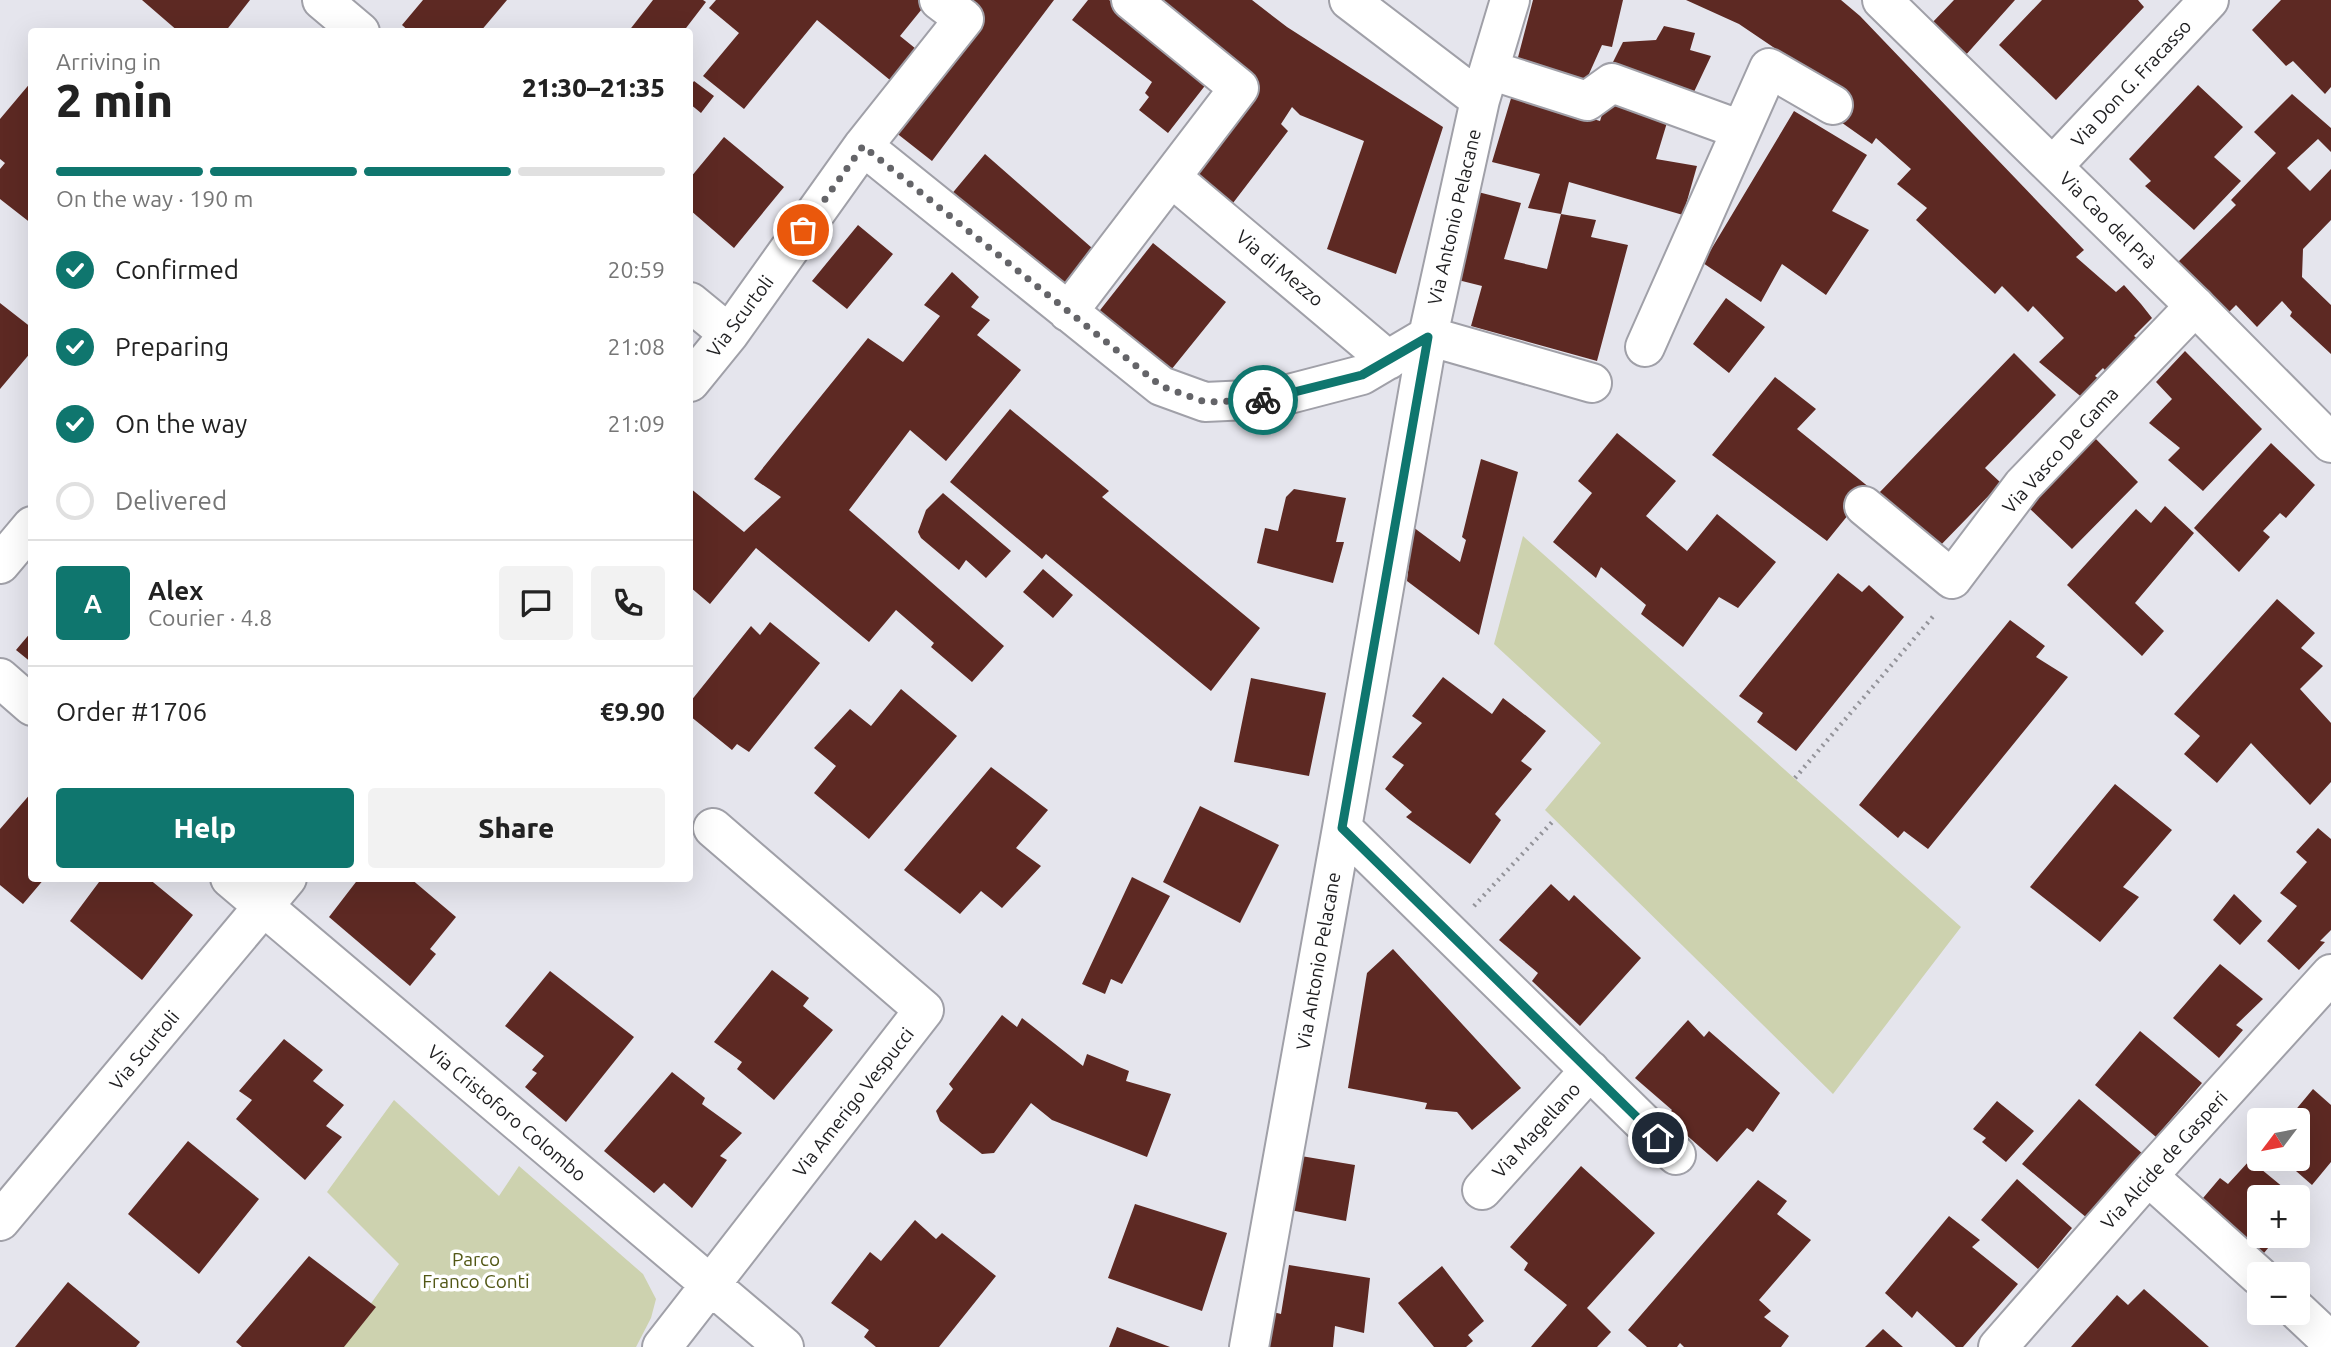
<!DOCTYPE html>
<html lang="en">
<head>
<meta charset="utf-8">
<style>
  :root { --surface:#fff; --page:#f2f2f2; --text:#222; --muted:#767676; --line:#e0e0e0; --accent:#0f766e }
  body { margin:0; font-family:Ubuntu,sans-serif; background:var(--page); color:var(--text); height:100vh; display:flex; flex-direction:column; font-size:26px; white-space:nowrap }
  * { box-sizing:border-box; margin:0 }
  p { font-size:23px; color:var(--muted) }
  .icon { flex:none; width:38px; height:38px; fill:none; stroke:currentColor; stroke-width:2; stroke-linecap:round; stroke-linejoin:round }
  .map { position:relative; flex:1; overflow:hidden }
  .drawer { position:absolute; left:28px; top:28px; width:665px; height:854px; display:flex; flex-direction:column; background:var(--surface); border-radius:7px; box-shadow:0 7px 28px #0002 }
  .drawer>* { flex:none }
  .needle { width:46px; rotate:238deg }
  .buttons { position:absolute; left:2247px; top:1108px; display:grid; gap:14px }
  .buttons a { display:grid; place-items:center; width:63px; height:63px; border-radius:7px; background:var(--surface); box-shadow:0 7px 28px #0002; font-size:35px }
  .pin { position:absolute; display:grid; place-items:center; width:60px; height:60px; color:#fff; margin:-30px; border:4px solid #fff; border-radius:50%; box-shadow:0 2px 7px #0007 }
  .courier { position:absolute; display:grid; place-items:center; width:70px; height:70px; margin:-35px; border:5px solid #0f766e; border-radius:50%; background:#fff; color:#222; box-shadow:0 2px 9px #0007 }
  .summary em { font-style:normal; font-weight:800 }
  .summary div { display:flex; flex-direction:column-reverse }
  .summary { display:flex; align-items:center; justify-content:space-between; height:119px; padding:0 28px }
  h1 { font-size:46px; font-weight:800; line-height:52px }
  .bar { display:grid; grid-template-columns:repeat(4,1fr); gap:10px 7px; align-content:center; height:84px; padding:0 28px }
  .bar i { height:9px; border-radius:5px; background:var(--line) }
  .bar .on { background:var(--accent) }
  .bar p { grid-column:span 4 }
  .line { display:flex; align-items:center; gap:18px; padding:0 28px; border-top:2px solid var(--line) }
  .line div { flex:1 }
  .round { display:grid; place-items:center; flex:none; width:74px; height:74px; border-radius:7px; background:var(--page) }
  ol { padding:0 28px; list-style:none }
  li { display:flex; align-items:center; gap:21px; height:77px }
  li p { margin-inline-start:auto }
  li .icon { padding:7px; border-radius:50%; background:var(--accent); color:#fff; stroke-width:4 }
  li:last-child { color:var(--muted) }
  li i { width:38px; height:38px; border:4px solid var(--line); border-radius:50% }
  .action { display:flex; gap:14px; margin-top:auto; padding:14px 28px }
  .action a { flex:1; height:80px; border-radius:7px; background:var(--accent); color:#fff; font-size:28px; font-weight:800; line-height:80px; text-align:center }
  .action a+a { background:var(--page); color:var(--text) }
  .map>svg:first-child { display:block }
</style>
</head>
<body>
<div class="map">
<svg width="2331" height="1347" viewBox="0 0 2331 1347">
  <rect width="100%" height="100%" fill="#e5e5ed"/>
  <path fill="#cdd2af" d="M1523 536 1961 927 1833 1094 1545 810 1601 743 1494 644Z
    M394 1100 499 1196 519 1166 643 1274 656 1299 651 1318 636 1347H340L399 1264 327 1192Z"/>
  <path fill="#5d2923" d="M142 0H250L225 32H179Z
    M423 0H507L480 32H410L402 25Z
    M653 0H703L706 2 683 32H628Z
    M716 0H921L926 4 900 36 921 53 896 85 817 20 744 109 703 76 739 33 709 8Z
    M963 0H1054L932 161 890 128Z
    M1088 0H1109L1211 78 1168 133 1139 110 1149 97 1145 93 1152 82 1072 20Z
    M1157 0H1252L1287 27 1443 127 1396 274 1327 249 1364 141 1300 115 1292 107 1281 124 1288 131 1233 203 1190 168 1257 79Z
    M1533 0H1623L1612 47 1602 45 1584 85 1516 65Z
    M1686 0H1841L1860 16 2084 250 2076 257 2116 292 2124 285 2141 304 2152 318 2134 336 2150 348 2116 382 2103 368 2095 376 2107 386 2090 404 2039 362 2064 338 2033 306 2028 312 2002 286 1995 294 1916 220 1927 208 1897 184 1911 169 1876 138 1872 144 1838 120 1853 101 1739 24Z
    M1954 0H2015L1964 57 1930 25Z
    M2042 0H2138L2144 7 2056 100 1999 45Z
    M2281 0H2331V87L2325 94 2293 61 2286 66 2252 30Z
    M1664 26 1695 33 1690 50 1711 56 1693 94 1610 68 1623 42 1656 40Z
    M32 81V224L0 199V169L5 163 0 159V119Z
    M694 81 714 96 701 113 690 104V87Z
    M2198 85 2243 127 2214 157 2241 181 2194 230 2145 186 2151 181 2129 159Z
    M2292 94 2331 128V152L2318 139 2287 168 2310 191 2331 169V220L2303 249 2302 277 2331 305V354L2290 316 2292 312 2282 301 2257 327 2236 305 2229 312 2178 262 2236 205 2231 200 2276 153 2254 132Z
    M1512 95 1600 121 1608 96 1669 116 1656 159 1697 166 1683 215 1569 182 1561 214 1596 220 1591 237 1628 245 1597 361 1471 326 1482 286 1450 278 1478 192 1521 203 1504 259 1547 269 1561 214 1528 208 1540 174 1492 162Z
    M1794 111 1867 155 1832 211 1869 230 1826 295 1782 264 1761 302 1703 263Z
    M724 137 784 187 734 248 690 210V178Z
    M985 154 1100 255 1068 299 950 196Z
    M858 225 893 254 847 309 812 281Z
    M1153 243 1226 302 1171 370 1097 314Z
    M952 272 979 297 971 307 990 320 977 335 1021 370 946 461 910 430 849 510 1004 646 972 682 931 647 934 643 896 610 869 642 756 548 710 604 690 587V488L744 532 781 497 754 479 868 338 903 362 940 316 924 305Z
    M1726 298 1765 327 1729 373 1693 344Z
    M0 303 32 328V351L0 389Z
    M2185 351 2262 429 2203 491 2168 460 2180 448 2149 423 2172 399 2156 382Z
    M2014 353 2056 395 1985 468 2001 483 1936 550 1878 494Z
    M1775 377 1816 409 1797 429 1870 488 1827 541 1712 455Z
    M1010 409 1109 491 1102 497 1260 628 1211 691 1046 554 1042 559 950 482Z
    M1617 433 1676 481 1646 516 1687 551 1717 514 1776 562 1738 608 1719 597 1683 647 1641 614 1646 605 1601 567 1596 578 1553 542 1592 493 1578 481Z
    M2094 437 2138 482 2072 549 2027 506Z
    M2271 443 2315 485 2286 518 2280 513 2263 531 2270 537 2239 572 2194 528Z
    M1481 459 1518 472 1479 635 1407 581 1413 527 1460 562 1466 540 1462 537Z
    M1294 489 1346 498 1336 542H1344L1333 583 1257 563 1265 528 1278 531 1286 497Z
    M943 493 1011 551 986 578 966 560 959 570 921 538 918 532 926 510Z
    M2165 506 2194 533 2135 603 2164 631 2142 656 2067 585 2136 509 2151 523Z
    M1043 569 1073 595 1053 618 1023 592Z
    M1838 573 1862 592 1869 585 1904 617 1796 751 1757 722 1763 713 1739 696Z
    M2277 599 2315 633 2301 648 2323 666 2300 689 2331 723V782L2310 805 2251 743 2217 783 2184 754 2200 736 2174 714Z
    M2010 620 2045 646 2036 657 2068 677 1928 849 1904 831 1898 838 1859 805Z
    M770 622 820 663 749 752 737 744 732 750 690 716V702L751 626 760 635Z
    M32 631V663L16 650Z
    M1443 677 1492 714 1503 698 1546 731 1521 761 1532 769 1495 814 1501 820 1470 864 1406 817 1412 812 1385 789 1404 765 1392 757 1422 723 1412 716Z
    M1251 678 1326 693 1309 776 1234 762Z
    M901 689 957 736 869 839 814 793 836 766 814 748 850 709 871 726Z
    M991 767 1048 810 1016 848 1041 866 1002 908 981 891 960 914 904 870Z
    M2115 784 2172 830 2123 887 2139 897 2100 942 2030 887Z
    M32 792V878H45L23 904 0 885V829Z
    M1200 806 1279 845 1240 923 1163 882Z
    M2318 828 2331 839V930L2320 941 2325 942 2299 970 2267 941 2297 906 2280 893 2307 862 2296 852Z
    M1132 877 1170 896 1122 984 1111 979 1105 994 1082 984Z
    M102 878H148L193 915 142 980 70 921Z
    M359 878H410L456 917 430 949 436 954 410 986 329 917Z
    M1551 884 1569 901 1574 895 1641 958 1580 1026 1532 981 1538 973 1499 940Z
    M2234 894 2262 921 2240 945 2213 920Z
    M1393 949 1521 1088 1472 1130 1457 1112 1425 1109 1427 1103 1348 1088 1367 973Z
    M2220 964 2263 999 2236 1025 2243 1030 2219 1058 2173 1018Z
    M772 970 809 998 803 1006 833 1030 774 1100 737 1069 742 1062 714 1042Z
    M550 971 634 1037 566 1122 525 1087 537 1073 532 1070 544 1056 505 1026Z
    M1002 1015 1017 1027 1022 1018 1083 1066 1087 1054 1129 1071 1126 1081 1171 1094 1147 1157 1052 1120 1031 1103 994 1153 982 1154 940 1121 936 1111 953 1089 949 1084Z
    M1688 1020 1704 1037 1709 1031 1780 1093 1753 1132 1747 1128 1717 1162 1666 1117 1672 1110 1635 1078Z
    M2140 1031 2202 1083 2156 1137 2095 1085Z
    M284 1039 323 1070 313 1081 344 1105 326 1126 342 1137 305 1180 236 1119 252 1100 239 1091Z
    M672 1072 705 1098 702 1104 742 1133 720 1156 727 1160 692 1208 664 1183 654 1193 604 1151Z
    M2313 1089 2331 1105V1162L2312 1185 2281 1158H2298V1120H2274L2281 1112 2288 1119Z
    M2079 1099 2143 1154 2087 1218 2022 1164Z
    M1997 1101 2034 1131 2006 1162 1982 1142 1986 1138 1973 1129Z
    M188 1141 259 1199 199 1274 128 1214Z
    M1295 1155 1355 1165 1346 1221 1285 1209Z
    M2250 1160 2295 1197H2259V1236H2278L2259 1259 2198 1204 2220 1178 2228 1184Z
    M1581 1166 1655 1233 1587 1308 1611 1332 1597 1347H1531L1567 1305 1524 1270 1528 1263 1510 1247Z
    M2017 1179 2072 1228 2038 1269 1981 1220Z
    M1758 1180 1787 1201 1777 1214 1811 1240 1759 1300 1771 1311 1764 1317 1789 1336 1781 1347H1684L1680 1343 1677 1347H1647L1628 1330Z
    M1135 1204 1227 1233 1202 1311 1108 1278Z
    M1949 1216 1980 1240 1972 1247 2018 1284 1963 1347H1956L1917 1311 1912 1318 1885 1293Z
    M915 1220 936 1239 942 1233 996 1276 939 1347H876L864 1337 869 1330 831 1303 870 1252 881 1261Z
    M309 1256 376 1307 344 1347H242L236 1342Z
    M1289 1265 1370 1278 1364 1333 1335 1326 1333 1347H1263L1269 1311 1281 1314Z
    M1442 1266 1484 1321 1468 1335 1473 1341 1466 1347H1434L1398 1303Z
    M68 1282 140 1342 136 1347H15Z
    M2144 1289 2209 1347H2071L2117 1295 2128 1305Z
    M1117 1327 1170 1347H1109Z
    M1883 1329 1903 1347H1865Z"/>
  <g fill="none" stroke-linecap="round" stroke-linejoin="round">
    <defs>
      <path id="minor" d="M322 0 360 32
        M1349 0 1480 100
        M1490 70 1587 101 1612 83 1741 130
        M863 146 1161 386 1205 402 1270 399 1362 375 1428 336 1592 383
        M2053 166 2209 0
        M1171 177 1388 360
        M690 302 729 334
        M1068 312 1239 88 1131 0
        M1645 347 1769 68 1833 105
        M690 382 729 334 863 146 964 19 939 0
        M1864 506 1952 579 2023 485 2195 306
        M0 564 32 526
        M0 678 32 706
        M1342 828 1676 1155
        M230 878 784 1347
        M2148 1176 2259 1276
        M1482 1190 1590 1070
        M0 1221 287 878
        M2298 1311 2331 1342
        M662 1347 924 1010 713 828
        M1249 1347 1342 828 1428 336 1480 100 1510 0
        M1998 1347 2148 1176 2331 974"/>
      <path id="major" d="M1882 0 2195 306 2331 443"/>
    </defs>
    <use href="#minor" stroke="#a0a0a8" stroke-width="42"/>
    <use href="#major" stroke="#a0a0a8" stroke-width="42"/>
    <path stroke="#939399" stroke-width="4.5" stroke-dasharray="2 5" stroke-linecap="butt" d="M1795 778 1936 613
      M1474 906 1555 819"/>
    <use href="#minor" stroke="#fff" stroke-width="38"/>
    <use href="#major" stroke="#fff" stroke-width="38"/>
  </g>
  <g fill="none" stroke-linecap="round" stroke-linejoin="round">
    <path stroke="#646468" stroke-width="7" stroke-dasharray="0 12.6" d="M803 230 863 146 1161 386 1205 402 1263 400"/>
    <path stroke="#0f766e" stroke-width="9" d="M1263 400 1362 375 1428 337 1342 828 1658 1138"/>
  </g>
  <g text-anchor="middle" stroke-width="7" stroke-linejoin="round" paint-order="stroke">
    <g font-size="19" fill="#1e1e20" stroke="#fff">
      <text transform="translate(2131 83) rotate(-47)" y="7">Via Don G. Fracasso</text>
      <text transform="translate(1454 217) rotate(-77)" y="7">Via Antonio Pelacane</text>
      <text transform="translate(2108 220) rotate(45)" y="7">Via Cao del Prà</text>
      <text transform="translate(1280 268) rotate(40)" y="7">Via di Mezzo</text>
      <text transform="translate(740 316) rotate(-53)" y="7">Via Scurtoli</text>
      <text transform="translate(2060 450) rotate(-48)" y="7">Via Vasco De Gama</text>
      <text transform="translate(1318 961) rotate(-80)" y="7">Via Antonio Pelacane</text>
      <text transform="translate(144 1050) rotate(-50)" y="7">Via Scurtoli</text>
      <text transform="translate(853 1102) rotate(-52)" y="7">Via Amerigo Vespucci</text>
      <text transform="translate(507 1113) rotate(40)" y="7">Via Cristoforo Colombo</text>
      <text transform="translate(1536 1130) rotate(-48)" y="7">Via Magellano</text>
      <text transform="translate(2164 1160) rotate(-48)" y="7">Via Alcide de Gasperi</text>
    </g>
    <g font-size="19" fill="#525715" stroke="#fff">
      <text x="476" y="1266">Parco<tspan x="476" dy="22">Franco Conti</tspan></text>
    </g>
  </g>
</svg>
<div class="buttons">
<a><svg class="needle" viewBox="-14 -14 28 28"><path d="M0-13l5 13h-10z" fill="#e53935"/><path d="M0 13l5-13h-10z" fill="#767676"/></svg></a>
<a>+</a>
<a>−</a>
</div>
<div class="pin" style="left:803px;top:230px;background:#ea580c"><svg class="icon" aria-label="bag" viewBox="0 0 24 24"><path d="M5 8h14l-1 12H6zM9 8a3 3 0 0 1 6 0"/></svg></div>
<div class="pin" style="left:1658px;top:1138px;background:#1f2937"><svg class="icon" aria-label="home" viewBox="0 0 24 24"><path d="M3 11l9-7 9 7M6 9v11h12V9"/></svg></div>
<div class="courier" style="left:1263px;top:400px"><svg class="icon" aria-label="bike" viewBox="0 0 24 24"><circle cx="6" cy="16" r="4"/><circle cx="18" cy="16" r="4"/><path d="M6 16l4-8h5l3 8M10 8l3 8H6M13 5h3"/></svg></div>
<section class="drawer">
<div class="summary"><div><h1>2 min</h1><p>Arriving in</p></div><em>21:30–21:35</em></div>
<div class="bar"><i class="on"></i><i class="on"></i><i class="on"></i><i></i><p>On the way · 190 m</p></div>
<ol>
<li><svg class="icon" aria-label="check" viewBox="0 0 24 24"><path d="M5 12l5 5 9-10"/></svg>Confirmed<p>20:59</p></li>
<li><svg class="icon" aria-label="check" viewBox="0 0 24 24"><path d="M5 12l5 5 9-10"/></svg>Preparing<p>21:08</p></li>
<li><svg class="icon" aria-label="check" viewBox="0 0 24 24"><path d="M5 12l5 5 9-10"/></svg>On the way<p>21:09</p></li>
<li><i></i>Delivered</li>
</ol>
<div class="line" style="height:126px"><b class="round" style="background:var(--accent);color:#fff">A</b><div><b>Alex</b><p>Courier · 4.8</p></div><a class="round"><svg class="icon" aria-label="chat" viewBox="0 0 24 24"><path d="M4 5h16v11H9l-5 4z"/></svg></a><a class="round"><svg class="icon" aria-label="phone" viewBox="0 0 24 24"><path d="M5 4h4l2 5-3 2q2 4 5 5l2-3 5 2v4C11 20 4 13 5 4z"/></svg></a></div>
<div class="line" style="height:91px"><div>Order #1706</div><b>€9.90</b></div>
<div class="action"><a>Help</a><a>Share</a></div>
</section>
</div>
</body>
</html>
